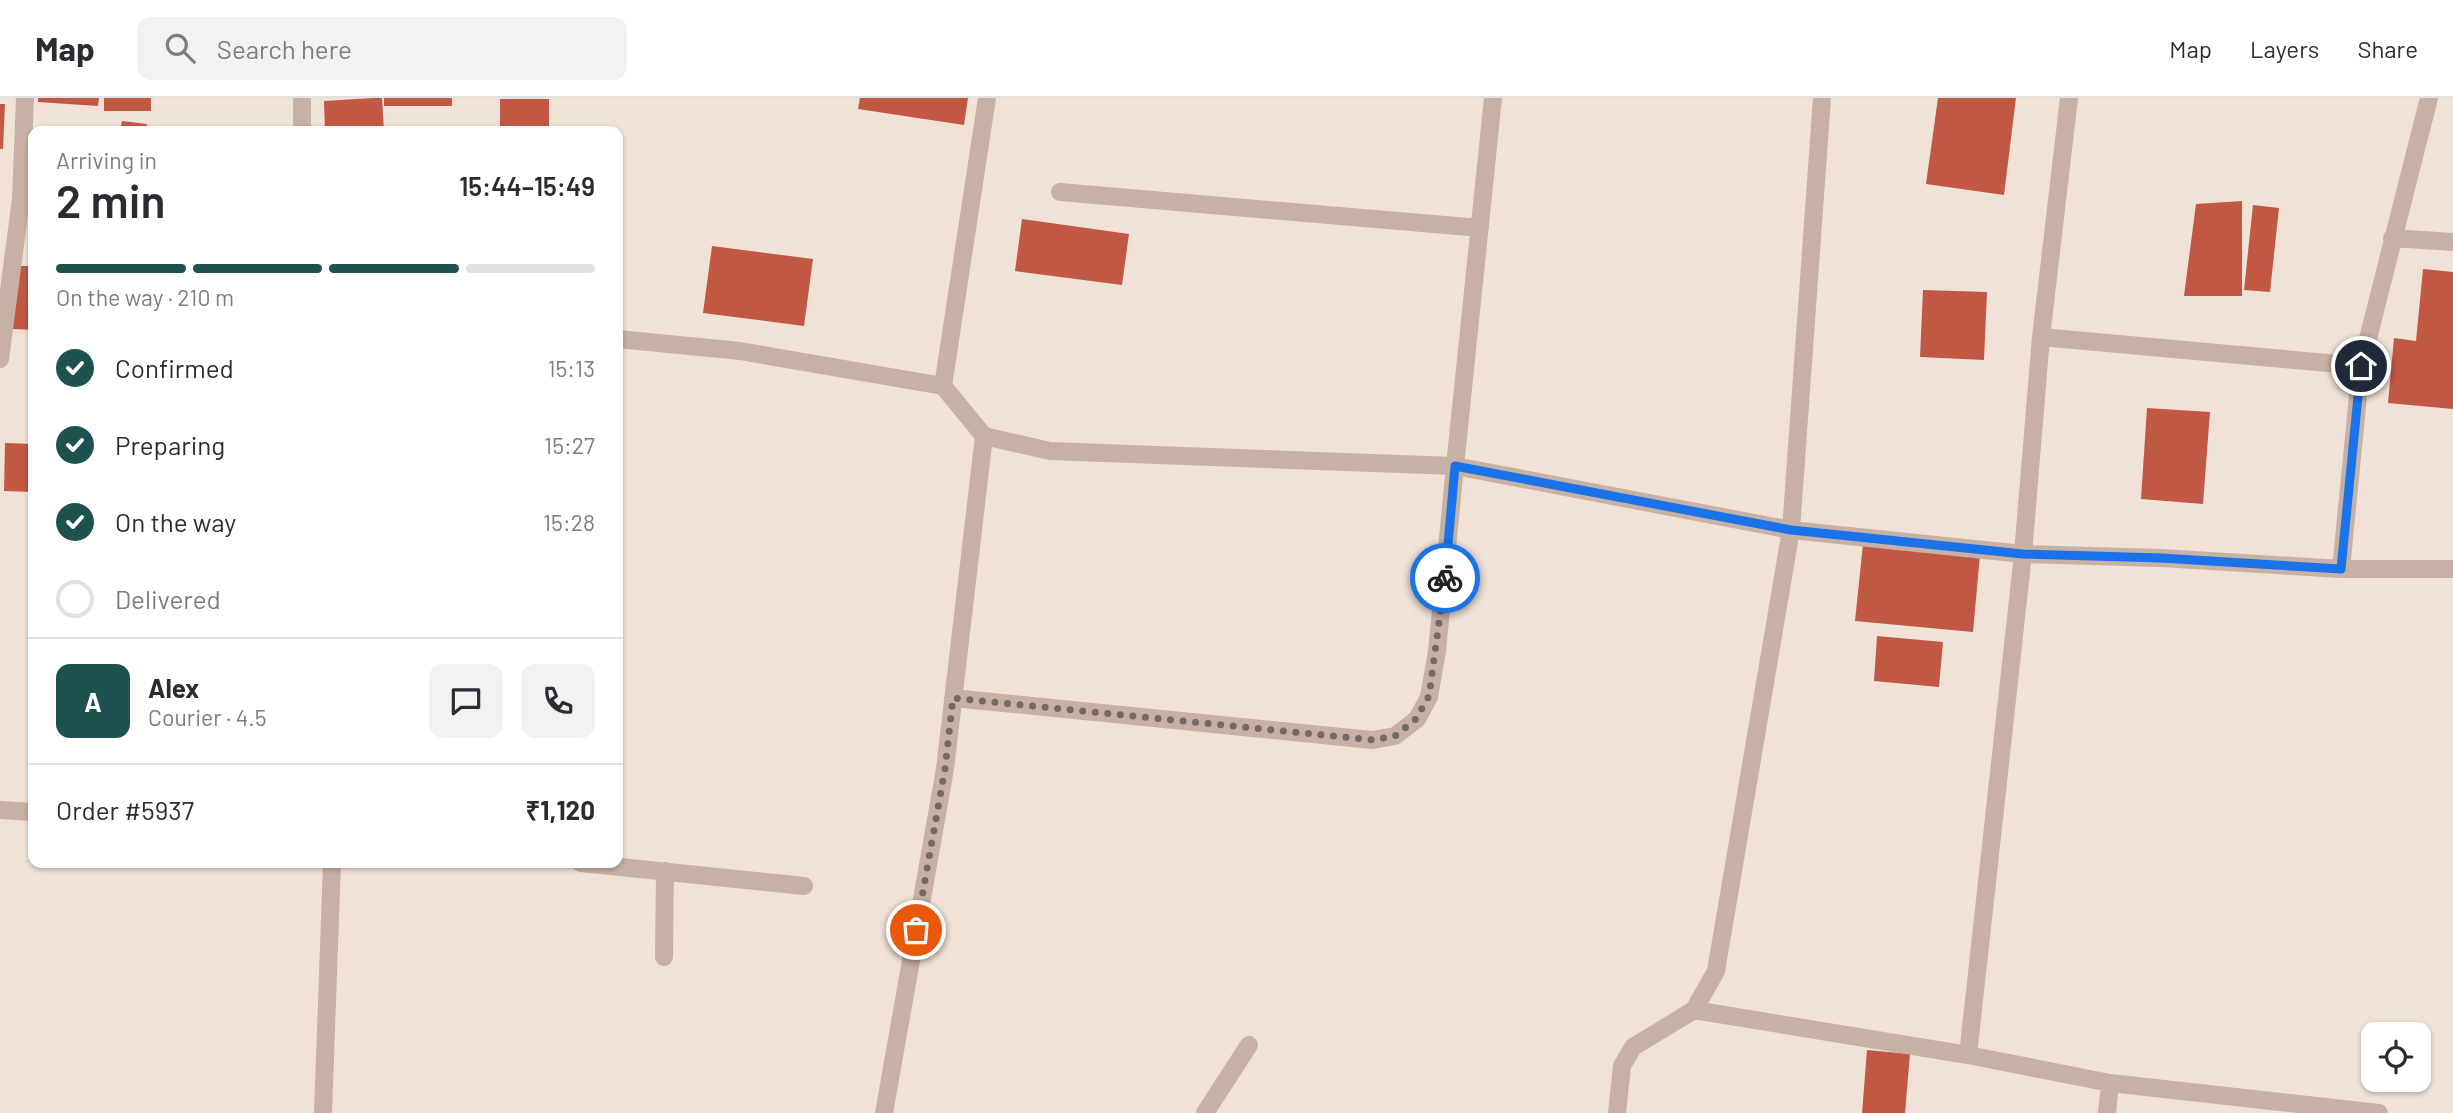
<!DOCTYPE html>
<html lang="en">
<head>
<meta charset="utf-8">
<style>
  :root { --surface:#fff; --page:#f2f2f3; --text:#2b2b33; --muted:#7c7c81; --line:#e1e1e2; --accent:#1d5251 }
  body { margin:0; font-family:Barlow,sans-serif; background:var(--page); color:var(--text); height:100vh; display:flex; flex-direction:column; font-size:26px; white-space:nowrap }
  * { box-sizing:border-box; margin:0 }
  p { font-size:23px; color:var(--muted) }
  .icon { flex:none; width:38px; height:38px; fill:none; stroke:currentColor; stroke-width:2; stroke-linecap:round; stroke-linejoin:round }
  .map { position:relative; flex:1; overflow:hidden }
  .sheet { position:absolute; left:28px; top:28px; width:595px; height:742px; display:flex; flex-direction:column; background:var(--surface); border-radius:14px; box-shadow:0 2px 5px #0004 }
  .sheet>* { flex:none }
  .fabs { position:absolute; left:2361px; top:924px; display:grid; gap:14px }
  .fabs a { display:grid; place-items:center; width:70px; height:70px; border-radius:14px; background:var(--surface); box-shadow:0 2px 5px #0004; font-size:35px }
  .pin { position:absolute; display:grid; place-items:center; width:60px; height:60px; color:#fff; margin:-30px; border:4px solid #fff; border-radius:50%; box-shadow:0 2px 7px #0007 }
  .courier { position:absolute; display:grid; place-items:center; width:70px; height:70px; margin:-35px; border:5px solid #1a73e8; border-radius:50%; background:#fff; color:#222; box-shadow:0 2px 9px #0007 }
  .head em { font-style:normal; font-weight:600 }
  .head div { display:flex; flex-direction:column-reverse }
  .head { display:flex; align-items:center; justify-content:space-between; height:119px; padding:0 28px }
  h1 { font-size:46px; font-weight:600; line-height:52px }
  .bar { display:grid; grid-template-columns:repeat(4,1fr); gap:10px 7px; align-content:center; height:84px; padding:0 28px }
  .bar i { height:9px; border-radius:5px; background:var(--line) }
  .bar .current { background:var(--accent) }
  .bar p { grid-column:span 4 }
  .line { display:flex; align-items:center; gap:18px; padding:0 28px; border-top:2px solid var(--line) }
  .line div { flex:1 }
  .round { display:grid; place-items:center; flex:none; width:74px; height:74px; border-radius:14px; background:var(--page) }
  ol { padding:0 28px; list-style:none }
  li { display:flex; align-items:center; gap:21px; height:77px }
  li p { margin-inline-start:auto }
  li .icon { padding:7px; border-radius:50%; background:var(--accent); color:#fff; stroke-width:4 }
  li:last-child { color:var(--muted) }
  li i { width:38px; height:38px; border:4px solid var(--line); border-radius:50% }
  header { display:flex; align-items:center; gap:42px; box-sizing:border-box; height:98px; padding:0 35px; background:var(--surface); border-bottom:2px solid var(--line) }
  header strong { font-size:33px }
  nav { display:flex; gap:38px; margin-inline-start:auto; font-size:24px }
  .search { width:490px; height:63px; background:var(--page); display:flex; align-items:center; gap:18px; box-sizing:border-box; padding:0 24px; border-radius:14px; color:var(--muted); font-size:26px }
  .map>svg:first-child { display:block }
</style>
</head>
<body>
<header>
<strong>Map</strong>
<div class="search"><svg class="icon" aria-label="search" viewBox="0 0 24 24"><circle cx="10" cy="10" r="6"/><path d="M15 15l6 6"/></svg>Search here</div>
<nav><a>Map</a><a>Layers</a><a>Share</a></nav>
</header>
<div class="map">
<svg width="2453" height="1015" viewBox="0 0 2453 1015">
  <rect width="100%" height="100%" fill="#f0e2d7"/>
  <path fill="#c15844" d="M38 0H99L98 8 38 4Z
    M104 0H151V13H104Z
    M373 0H382L384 33H325L324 3Z
    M384 0H452V8H384Z
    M860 0H968L964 27 858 11Z
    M1938 0H2016L2004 97 1926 86Z
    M500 1H549V33H500Z
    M0 6H5L3 51H0Z
    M122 23 147 26 146 33H120Z
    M2242 103V198H2184L2196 106Z
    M2253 107 2279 110 2270 194 2244 192Z
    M1022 121 1129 136 1122 187 1015 173Z
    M712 148 813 161 804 228 703 215Z
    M15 168H33V232L13 231Z
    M2423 171 2453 174V311L2388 305 2394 240 2416 243Z
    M1923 192 1987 194 1984 262 1920 259Z
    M2147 310 2210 314 2203 406 2141 401Z
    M5 345 33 346V394L4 393Z
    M1863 446 1980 457 1973 534 1855 523Z
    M1877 538 1943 544 1939 589 1874 583Z
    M1867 952 1910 956 1905 1015H1862Z"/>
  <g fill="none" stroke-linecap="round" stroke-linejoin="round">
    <path stroke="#c7b1a4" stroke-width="18" d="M1205 1015 1249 947"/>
    <path stroke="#c7b1a4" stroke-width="18" d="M1822 0 1791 432 2023 456 2161 460 2341 471H2453
      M302 33V0
      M1060 94 1480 130
      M2392 140 2453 144
      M2041 239 2361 268
      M618 241 740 253 943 288 987 0
      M0 261 21 101 25 0
      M943 288 984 338 1050 353 1455 368 1493 0
      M2341 471 2361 268 2429 0
      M953 600 1372 642 1395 638 1417 621 1429 599 1437 553 1455 368 1791 432 1716 873 1694 912 1633 949 1622 968 1617 1015
      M0 712 33 714
      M581 765 804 788
      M664 859 665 773
      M1694 912 1968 957 2110 985 2107 1015
      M1968 957 2023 456 2041 239 2069 0
      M2110 985 2379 1015
      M323 1015 332 765
      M884 1015 945 671 984 338"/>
  </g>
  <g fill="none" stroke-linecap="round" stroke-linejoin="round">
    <path stroke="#746963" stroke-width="7" stroke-dasharray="0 12.6" d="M916 832 945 671 953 600 1373 642 1395 638 1416 621 1429 598 1445 480"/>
    <path stroke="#1a73e8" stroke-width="9" d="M1445 480 1455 368 1791 432 2023 456 2161 460 2341 471 2361 268"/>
  </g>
</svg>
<div class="fabs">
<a><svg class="icon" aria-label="locate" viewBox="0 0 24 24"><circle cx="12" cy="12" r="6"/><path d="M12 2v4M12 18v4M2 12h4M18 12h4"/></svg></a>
</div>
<div class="pin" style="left:916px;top:832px;background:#ea580c"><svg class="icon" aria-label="bag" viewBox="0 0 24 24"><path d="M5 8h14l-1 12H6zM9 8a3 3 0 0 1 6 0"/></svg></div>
<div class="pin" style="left:2361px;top:268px;background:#1f2937"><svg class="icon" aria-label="home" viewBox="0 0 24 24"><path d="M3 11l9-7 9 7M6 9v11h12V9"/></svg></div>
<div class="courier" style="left:1445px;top:480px"><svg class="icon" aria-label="bike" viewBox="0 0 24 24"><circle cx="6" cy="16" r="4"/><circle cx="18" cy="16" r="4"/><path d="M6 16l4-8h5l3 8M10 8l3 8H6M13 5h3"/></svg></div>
<section class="sheet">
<div class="head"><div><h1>2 min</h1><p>Arriving in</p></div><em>15:44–15:49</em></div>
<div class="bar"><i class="current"></i><i class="current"></i><i class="current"></i><i></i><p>On the way · 210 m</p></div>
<ol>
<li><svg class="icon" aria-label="check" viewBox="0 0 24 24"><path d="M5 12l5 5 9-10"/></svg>Confirmed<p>15:13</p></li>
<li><svg class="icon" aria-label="check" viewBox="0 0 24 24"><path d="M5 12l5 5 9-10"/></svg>Preparing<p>15:27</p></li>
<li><svg class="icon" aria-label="check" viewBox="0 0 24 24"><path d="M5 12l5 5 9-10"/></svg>On the way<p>15:28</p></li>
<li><i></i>Delivered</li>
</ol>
<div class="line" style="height:126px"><b class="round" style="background:var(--accent);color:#fff">A</b><div><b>Alex</b><p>Courier · 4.5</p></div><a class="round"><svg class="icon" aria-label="chat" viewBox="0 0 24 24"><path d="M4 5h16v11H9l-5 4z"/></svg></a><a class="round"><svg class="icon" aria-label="phone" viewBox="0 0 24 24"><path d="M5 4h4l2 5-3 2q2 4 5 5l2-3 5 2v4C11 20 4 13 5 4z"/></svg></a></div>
<div class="line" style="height:91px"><div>Order #5937</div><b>₹1,120</b></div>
</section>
</div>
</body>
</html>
